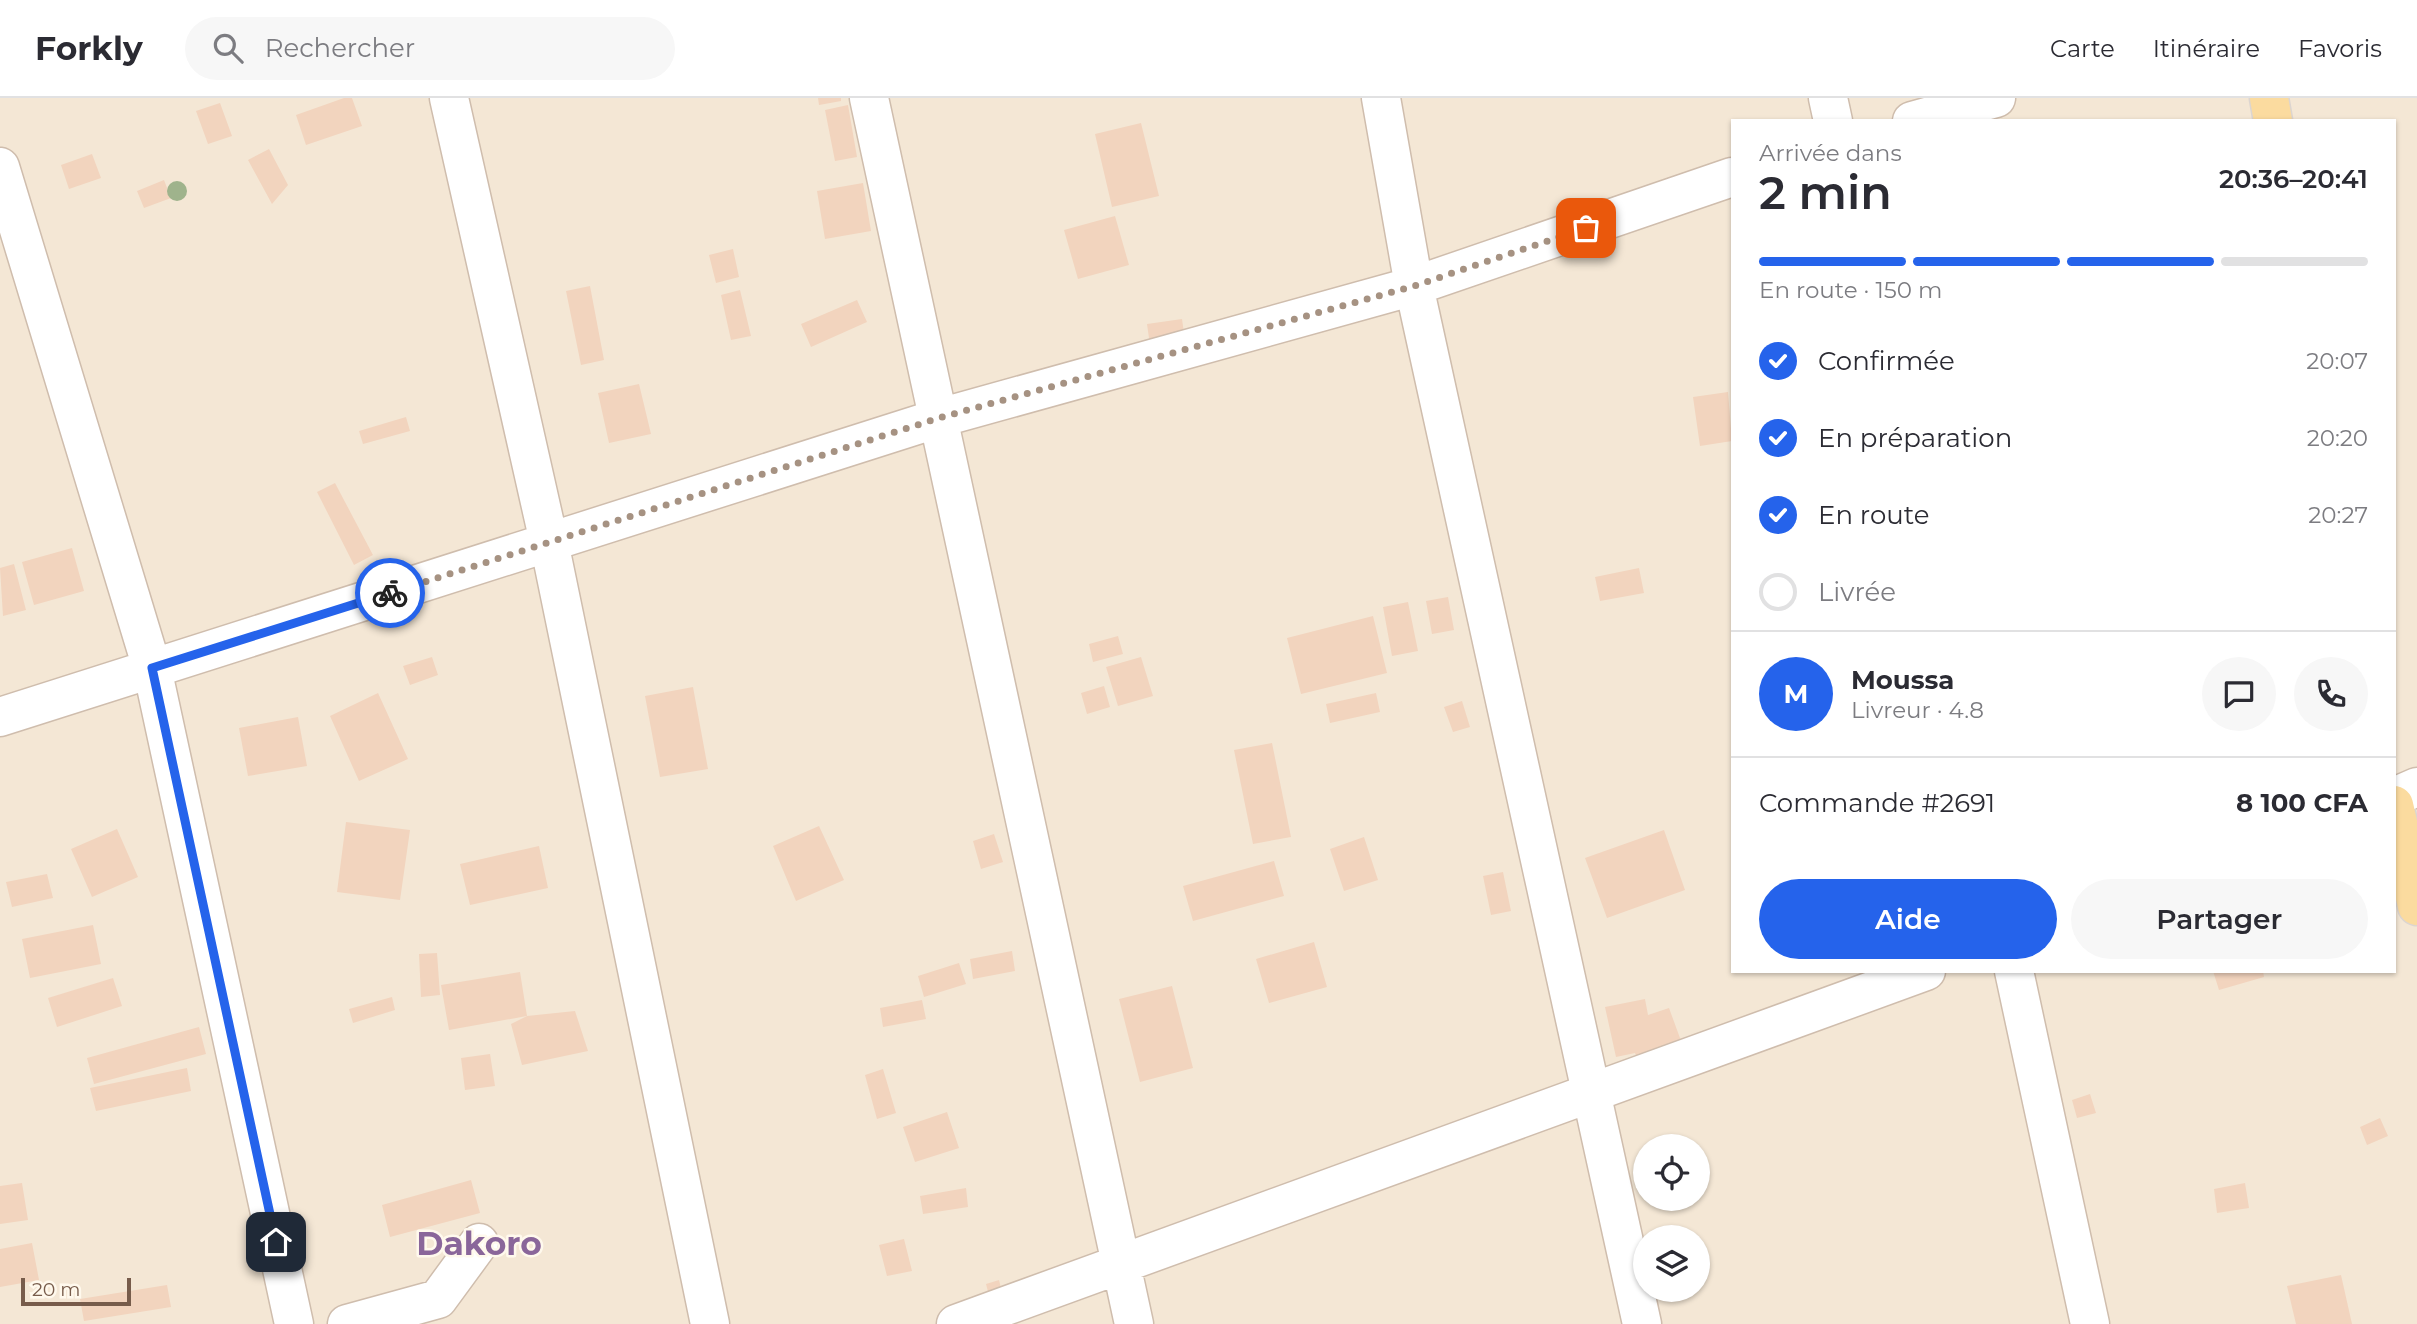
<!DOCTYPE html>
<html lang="fr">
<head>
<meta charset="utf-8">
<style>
  :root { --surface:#fff; --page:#f7f7f7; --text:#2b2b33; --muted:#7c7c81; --line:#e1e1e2; --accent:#2563eb }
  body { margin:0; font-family:Montserrat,sans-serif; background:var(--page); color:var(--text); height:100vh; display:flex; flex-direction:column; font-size:26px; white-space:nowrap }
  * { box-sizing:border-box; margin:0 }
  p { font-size:23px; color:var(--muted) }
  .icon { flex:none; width:38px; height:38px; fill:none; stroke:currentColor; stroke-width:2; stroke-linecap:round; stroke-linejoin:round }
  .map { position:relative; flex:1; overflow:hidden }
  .side { position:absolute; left:1731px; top:21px; width:665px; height:854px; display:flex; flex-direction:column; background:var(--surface); border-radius:0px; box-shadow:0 2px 5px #0004 }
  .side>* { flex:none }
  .controls { position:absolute; left:1633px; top:1036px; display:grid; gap:14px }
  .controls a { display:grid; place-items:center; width:77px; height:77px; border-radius:50%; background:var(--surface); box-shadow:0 2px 5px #0004; font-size:35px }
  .scale { position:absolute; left:21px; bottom:18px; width:110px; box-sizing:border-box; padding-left:7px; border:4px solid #775c4b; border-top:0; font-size:19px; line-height:24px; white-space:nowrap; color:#775c4b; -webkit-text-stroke:5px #fff9ed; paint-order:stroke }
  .pin { position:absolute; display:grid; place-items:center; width:60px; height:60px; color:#fff; margin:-30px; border-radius:14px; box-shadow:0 4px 10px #0006 }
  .courier { position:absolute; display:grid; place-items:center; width:70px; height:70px; margin:-35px; border:5px solid #2563eb; border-radius:50%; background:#fff; color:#222; box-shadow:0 2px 9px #0007 }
  .overview em { font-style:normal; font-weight:600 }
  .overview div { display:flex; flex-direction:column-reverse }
  .overview { display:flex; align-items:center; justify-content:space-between; height:119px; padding:0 28px }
  h1 { font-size:46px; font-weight:600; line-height:52px }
  .bar { display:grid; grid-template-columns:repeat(4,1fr); gap:10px 7px; align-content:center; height:84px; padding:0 28px }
  .bar i { height:9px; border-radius:5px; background:var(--line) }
  .bar .current { background:var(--accent) }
  .bar p { grid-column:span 4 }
  .line { display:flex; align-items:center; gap:18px; padding:0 28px; border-top:2px solid var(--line) }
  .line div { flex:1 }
  .round { display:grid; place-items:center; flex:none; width:74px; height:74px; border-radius:37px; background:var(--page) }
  ol { padding:0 28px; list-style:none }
  li { display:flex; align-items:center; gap:21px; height:77px }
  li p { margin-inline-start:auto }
  li .icon { padding:7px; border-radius:50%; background:var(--accent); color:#fff; stroke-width:4 }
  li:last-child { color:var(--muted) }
  li i { width:38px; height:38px; border:4px solid var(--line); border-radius:50% }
  .action { display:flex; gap:14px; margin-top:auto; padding:14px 28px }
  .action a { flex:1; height:80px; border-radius:42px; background:var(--accent); color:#fff; font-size:28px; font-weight:600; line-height:80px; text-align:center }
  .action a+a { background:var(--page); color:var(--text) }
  header { display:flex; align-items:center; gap:42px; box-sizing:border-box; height:98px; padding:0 35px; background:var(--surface); border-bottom:2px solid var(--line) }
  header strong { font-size:33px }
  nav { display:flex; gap:38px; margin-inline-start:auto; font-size:24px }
  .search { width:490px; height:63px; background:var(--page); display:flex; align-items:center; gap:18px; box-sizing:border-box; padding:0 24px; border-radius:38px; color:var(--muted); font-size:26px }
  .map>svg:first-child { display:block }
</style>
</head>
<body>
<header>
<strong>Forkly</strong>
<div class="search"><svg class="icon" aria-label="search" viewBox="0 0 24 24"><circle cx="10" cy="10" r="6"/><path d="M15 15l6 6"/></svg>Rechercher</div>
<nav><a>Carte</a><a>Itinéraire</a><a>Favoris</a></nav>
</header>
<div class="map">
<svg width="2417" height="1226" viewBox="0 0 2417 1226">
  <rect width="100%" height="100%" fill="#fdf5e7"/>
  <path fill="#f4e7d5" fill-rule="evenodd" d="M0 0H2417V1226H0ZM1732 23H2394V873H1732ZM1645 1048H1698V1101H1645ZM1645 1139H1698V1192H1645Z"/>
  <path fill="#f2d4be" d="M344 0H352L362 28 306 47 296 17Z
    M818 0H841V3L819 7Z
    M220 5 232 38 208 46 196 13Z
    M848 7 857 59 835 63 825 12Z
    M1141 25 1159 98 1112 109 1095 36Z
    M269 51 288 87 272 106 248 62Z
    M92 56 101 80 69 91 61 67Z
    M164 82 171 100 144 110 137 93Z
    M863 85 871 133 825 141 817 93Z
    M1115 118 1129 167 1078 181 1064 132Z
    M733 151 739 179 716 185 709 157Z
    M590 188 604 262 581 267 566 193Z
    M740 192 751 238 731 242 721 197Z
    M857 202 867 224 811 249 801 226Z
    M1182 221 1185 242 1150 247 1147 226Z
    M639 286 651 336 609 345 598 295Z
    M1728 294 1732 343 1700 348 1693 299Z
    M406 319 410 333 363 346 359 333Z
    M335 385 373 457 354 467 317 394Z
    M72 450 84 493 34 507 22 464Z
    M14 466 26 512 3 518 0 470Z
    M1639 470 1644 495 1600 503 1595 479Z
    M1448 499 1454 532 1432 536 1426 503Z
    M1408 504 1418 553 1392 558 1383 509Z
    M1373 518 1387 575 1301 596 1287 540Z
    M1118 538 1123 556 1093 564 1089 546Z
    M432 559 438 577 410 587 403 568Z
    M1141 559 1153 598 1118 608 1106 569Z
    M1104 588 1110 609 1087 616 1081 595Z
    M693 589 708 671 660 679 645 598Z
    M378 595 408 661 359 683 330 618Z
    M1376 595 1380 614 1330 625 1326 606Z
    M1462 603 1470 629 1453 634 1444 609Z
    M298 619 307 668 248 678 239 630Z
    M1272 645 1291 739 1253 746 1234 652Z
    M346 724 410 732 400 802 337 794Z
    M819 728 844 782 796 803 773 748Z
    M117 731 138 779 92 799 71 751Z
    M1664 732 1685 792 1607 820 1585 760Z
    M994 736 1003 764 981 771 973 743Z
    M1364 739 1378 782 1344 793 1330 751Z
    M539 748 548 790 470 807 460 766Z
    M1274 763 1284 798 1193 823 1183 788Z
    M1503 774 1511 813 1491 817 1483 778Z
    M47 776 53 800 12 809 6 784Z
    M93 827 101 866 30 880 22 841Z
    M1314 844 1327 889 1269 905 1256 861Z
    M1012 853 1015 873 973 881 970 861Z
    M437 855 440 897 421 899 419 856Z
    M959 865 966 886 924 899 918 878Z
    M2213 873H2263L2264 879 2219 892Z
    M520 874 527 918 575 913 588 953 522 967 511 926 527 918 449 932 441 887Z
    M113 880 122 908 57 929 48 900Z
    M1172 888 1193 970 1140 984 1119 901Z
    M392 899 395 912 353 925 349 911Z
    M1645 901 1648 917 1669 910 1684 951 1640 967 1635 955 1616 959 1605 909Z
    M922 902 926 921 883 929 880 910Z
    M199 929 206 956 94 986 87 960Z
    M490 956 495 988 465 992 461 960Z
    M187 970 191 993 96 1013 90 990Z
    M883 971 896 1015 877 1021 865 977Z
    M2090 996 2096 1015 2077 1020 2072 1002Z
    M947 1014 959 1050 915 1064 903 1029Z
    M2380 1020 2388 1038 2367 1047 2360 1029Z
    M471 1082 480 1115 390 1139 382 1107Z
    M22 1085 28 1122 0 1126V1088Z
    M2245 1085 2249 1110 2217 1115 2214 1091Z
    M966 1090 968 1109 923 1116 920 1098Z
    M904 1141 912 1173 887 1178 879 1147Z
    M32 1145 39 1182 0 1189V1151Z
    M2341 1177 2352 1226H2296L2287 1188Z
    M999 1182 1005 1206 992 1209 986 1186Z
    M167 1187 171 1209 84 1223 80 1201Z"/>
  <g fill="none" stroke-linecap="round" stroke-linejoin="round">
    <defs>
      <path id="minor" d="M449 0 549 444 710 1226
        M869 0 1134 1226
        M1381 0 1414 188 1642 1226
        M1828 0 1833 23
        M1912 23 1996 0
        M0 69 152 570 294 1226
        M0 619 939 320 1414 188 1732 79
        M2394 699 2417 689
        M2014 873 2090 1226
        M347 1226 438 1201 479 1145
        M956 1226 1926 873"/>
      <path id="major" d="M2269 0 2273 23
        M2394 707 2417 808"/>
    </defs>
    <use href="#minor" stroke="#cfbdad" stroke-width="41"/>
    <use href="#major" stroke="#dcd5d0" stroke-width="41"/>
    <use href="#minor" stroke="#fff" stroke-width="38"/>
    <use href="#major" stroke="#fbdb9f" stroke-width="38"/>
  </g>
  <circle fill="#9fb38c" cx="177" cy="93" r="10"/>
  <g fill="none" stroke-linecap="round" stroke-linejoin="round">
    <path stroke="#a69282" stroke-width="7" stroke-dasharray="0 12.6" d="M390 495 939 320 1414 188 1586 130"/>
    <path stroke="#2563eb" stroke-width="9" d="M276 1144 152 570 390 495"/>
  </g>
  <g text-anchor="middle" stroke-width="5" stroke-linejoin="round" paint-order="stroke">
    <g font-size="33" font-weight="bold" fill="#8a669a" stroke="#fff9ed">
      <text x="479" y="1157">Dakoro</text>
    </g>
  </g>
</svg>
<div class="controls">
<a><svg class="icon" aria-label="locate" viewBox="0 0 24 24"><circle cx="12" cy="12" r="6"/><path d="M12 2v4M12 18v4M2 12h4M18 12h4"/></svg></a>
<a><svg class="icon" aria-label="layers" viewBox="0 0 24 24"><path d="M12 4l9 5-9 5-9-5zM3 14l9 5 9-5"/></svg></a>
</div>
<div class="scale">20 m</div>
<div class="pin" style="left:1586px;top:130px;background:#ea580c"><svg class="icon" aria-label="bag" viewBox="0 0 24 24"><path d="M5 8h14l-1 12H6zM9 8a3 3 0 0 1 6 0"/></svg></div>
<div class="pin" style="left:276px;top:1144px;background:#1f2937"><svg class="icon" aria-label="home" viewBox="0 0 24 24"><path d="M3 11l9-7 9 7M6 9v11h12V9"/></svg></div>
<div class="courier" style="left:390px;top:495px"><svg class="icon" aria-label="bike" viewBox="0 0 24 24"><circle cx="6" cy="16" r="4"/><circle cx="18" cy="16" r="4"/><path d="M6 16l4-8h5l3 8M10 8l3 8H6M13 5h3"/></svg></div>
<section class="side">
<div class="overview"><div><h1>2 min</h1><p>Arrivée dans</p></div><em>20:36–20:41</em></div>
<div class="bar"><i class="current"></i><i class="current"></i><i class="current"></i><i></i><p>En route · 150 m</p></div>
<ol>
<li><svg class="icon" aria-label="check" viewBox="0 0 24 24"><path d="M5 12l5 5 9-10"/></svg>Confirmée<p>20:07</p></li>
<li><svg class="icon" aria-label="check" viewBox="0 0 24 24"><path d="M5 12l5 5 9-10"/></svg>En préparation<p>20:20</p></li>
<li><svg class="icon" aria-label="check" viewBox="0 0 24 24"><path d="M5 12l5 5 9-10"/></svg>En route<p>20:27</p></li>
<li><i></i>Livrée</li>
</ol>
<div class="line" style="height:126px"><b class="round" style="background:var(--accent);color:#fff">M</b><div><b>Moussa</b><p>Livreur · 4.8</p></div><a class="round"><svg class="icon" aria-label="chat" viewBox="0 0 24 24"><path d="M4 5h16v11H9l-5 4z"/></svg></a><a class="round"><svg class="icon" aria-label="phone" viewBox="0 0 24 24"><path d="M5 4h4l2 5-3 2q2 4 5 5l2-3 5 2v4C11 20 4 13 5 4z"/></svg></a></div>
<div class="line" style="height:91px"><div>Commande #2691</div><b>8 100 CFA</b></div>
<div class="action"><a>Aide</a><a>Partager</a></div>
</section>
</div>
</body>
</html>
